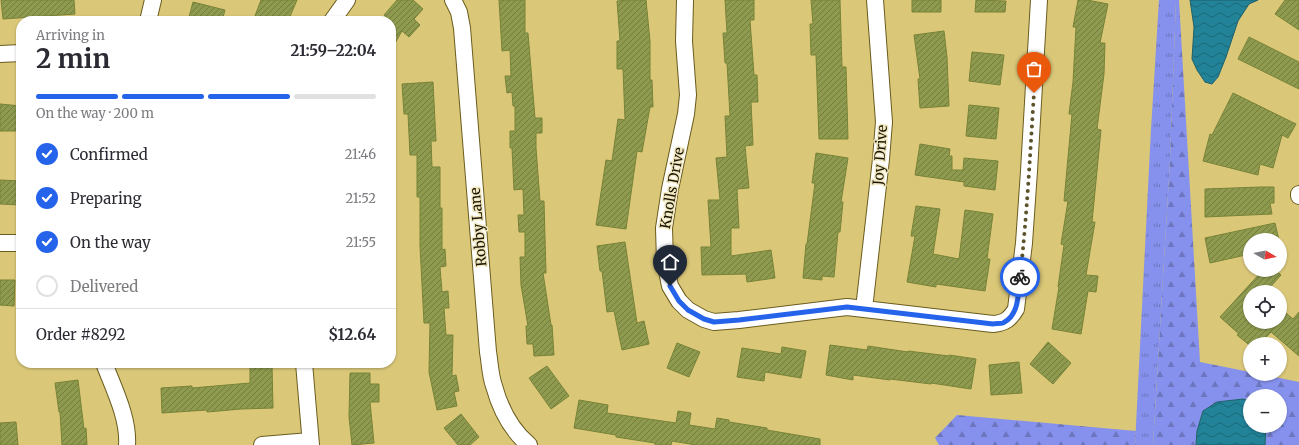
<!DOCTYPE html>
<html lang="en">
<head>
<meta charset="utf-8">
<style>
  :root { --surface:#fff; --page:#f2f2f3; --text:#2b2b33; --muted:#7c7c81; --line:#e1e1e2; --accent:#2563eb }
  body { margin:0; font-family:Merriweather,serif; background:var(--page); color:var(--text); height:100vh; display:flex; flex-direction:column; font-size:15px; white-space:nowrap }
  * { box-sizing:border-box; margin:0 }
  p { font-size:13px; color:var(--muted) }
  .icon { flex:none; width:22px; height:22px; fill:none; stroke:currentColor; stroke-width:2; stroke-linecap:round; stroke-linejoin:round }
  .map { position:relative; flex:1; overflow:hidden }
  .side { position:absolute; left:16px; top:16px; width:380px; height:352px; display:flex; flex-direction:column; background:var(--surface); border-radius:16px; box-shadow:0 1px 3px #0004 }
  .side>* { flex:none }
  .needle { width:26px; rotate:99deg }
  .fabs { position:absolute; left:1243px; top:233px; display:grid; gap:8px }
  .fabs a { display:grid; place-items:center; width:44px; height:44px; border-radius:50%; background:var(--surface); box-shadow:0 1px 3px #0004; font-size:20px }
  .pin { position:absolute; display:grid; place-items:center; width:34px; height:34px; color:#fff; margin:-41px -17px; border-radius:50% 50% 50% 0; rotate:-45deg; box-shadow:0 0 4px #0007 }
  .pin .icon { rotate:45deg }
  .courier { position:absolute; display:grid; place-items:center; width:40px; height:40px; margin:-20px; border:3px solid #2563eb; border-radius:50%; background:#fff; color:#222; box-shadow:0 1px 5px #0007 }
  .head em { font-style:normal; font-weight:700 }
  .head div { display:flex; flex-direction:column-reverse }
  .head { display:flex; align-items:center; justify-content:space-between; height:68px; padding:0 20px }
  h1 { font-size:26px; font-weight:700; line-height:30px }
  .bar { display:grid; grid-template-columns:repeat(4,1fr); gap:6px 4px; align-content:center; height:48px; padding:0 20px }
  .bar i { height:5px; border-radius:3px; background:var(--line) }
  .bar .current { background:var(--accent) }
  .bar p { grid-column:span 4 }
  .line { display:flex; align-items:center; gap:10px; padding:0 20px; border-top:1px solid var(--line) }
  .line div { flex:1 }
  ol { padding:0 20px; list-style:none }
  li { display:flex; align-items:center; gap:12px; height:44px }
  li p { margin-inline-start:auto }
  li .icon { padding:4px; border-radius:50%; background:var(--accent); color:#fff; stroke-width:4 }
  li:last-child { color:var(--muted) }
  li i { width:22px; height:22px; border:2px solid var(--line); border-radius:50% }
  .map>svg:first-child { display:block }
</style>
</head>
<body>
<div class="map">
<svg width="1299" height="445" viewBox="0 0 1299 445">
  <defs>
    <pattern id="grass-tufts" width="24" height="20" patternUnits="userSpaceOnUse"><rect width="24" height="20" fill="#8591ec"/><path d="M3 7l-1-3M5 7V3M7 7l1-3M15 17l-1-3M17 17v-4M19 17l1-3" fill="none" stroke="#6c75bd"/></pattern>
    <pattern id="forest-firs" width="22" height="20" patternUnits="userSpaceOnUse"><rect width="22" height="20" fill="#8591ec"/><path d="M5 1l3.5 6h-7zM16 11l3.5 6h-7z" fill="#6c75bd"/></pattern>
    <pattern id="water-waves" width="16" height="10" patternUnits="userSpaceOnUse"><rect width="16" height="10" fill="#218298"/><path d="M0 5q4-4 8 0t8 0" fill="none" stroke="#1c697a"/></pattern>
    <pattern id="building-hatch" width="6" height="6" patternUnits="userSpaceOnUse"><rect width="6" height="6" fill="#8e9a4e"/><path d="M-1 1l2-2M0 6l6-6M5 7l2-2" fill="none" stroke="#737c3e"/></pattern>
  </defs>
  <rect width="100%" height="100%" fill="#dac778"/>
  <path fill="url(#grass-tufts)" d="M1159 0H1176L1170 160 1153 445H1135L1151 129Z"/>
  <path fill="url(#forest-firs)" d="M1176 0H1179L1200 362 1250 372V374H1260L1299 382V445H1265L1266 426H1280V396H1250V401C1235 397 1217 406 1203 411L1197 431 1196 445H1153L1170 160Z
    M957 415 1136 431 1135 445H939L935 438Z"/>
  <path fill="url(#water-waves)" stroke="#1f616a" d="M1190 0H1258L1249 4 1238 21 1226 57 1218 77 1212 84 1205 82 1197 70 1192 59 1194 27Z
    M1243 399 1250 401V426H1266L1265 445H1196L1197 431 1203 411 1217 402Z"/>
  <path fill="url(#building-hatch)" stroke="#788337" d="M1 0H74L75 14 3 19Z
    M261 0H297L288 21H253Z
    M397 0H413L423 9 414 19 420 25 409 37 402 31 391 50V21L384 15Z
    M499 0H525V33H528L535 118H542V133H536V148L540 201H544L546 273H543L551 325H552L554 355 534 356 533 344H527L526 326H528L521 285 520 257H525V232H519L518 215H524L523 189 514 190 512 148H510V131H515V106H513L512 92 507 93 505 76H511L510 50 502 51Z
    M629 0H646L650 41V80H652L653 107H650L642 152 637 151 626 229 596 225 606 160 612 161 618 119 625 120 623 69H617V41H620L617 1Z
    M725 0H754V20H750L754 75H757L758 102H751L753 145 745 146 749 188 737 189 739 228H731V256L771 250 775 278 747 282 746 274 702 275 701 247H711L708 200H720L716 158 727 157 725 116H730L727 63H725L723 33H727Z
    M811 0H840L842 67H846L848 139H819L816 55H811L810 24H813Z
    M912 0H941V12H912Z
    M976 0 1006 1 1005 12H975Z
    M1078 0H1087L1108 4 1100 43H1105L1104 74 1097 129 1101 130 1092 222H1095L1086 275 1098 276 1096 292 1088 291 1081 334 1052 329 1059 287H1058L1064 245 1061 244 1068 201H1064L1072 114H1069L1073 82 1076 27H1073Z
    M1285 0H1299V30L1275 14Z
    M193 2 225 10 222 21H188Z
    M944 31 947 57 949 106 920 108 918 79H920L914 35Z
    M1249 37 1299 62V89L1238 59Z
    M972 52 1004 55 1000 85 969 81Z
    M433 82 436 141H431L432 167H440V208H442V250L445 249 446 266 440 267 442 292 448 291 449 308H444L446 335H453L452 376 456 375 459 391 454 392 457 406 437 410 429 372 430 323H424L420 246V197H417V155H410L408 114H404L402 84Z
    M1233 93 1296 124 1288 138 1282 135 1273 168 1260 164 1258 175 1203 161 1210 134 1212 135Z
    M0 104 21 106V131H0Z
    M969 105 999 108 996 139 966 136Z
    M920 144 950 149 949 156H952V170H963L964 158 998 161 995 190 964 186V182L915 175Z
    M816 153 848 158 841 202H843L840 232H838L834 277 822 276V280L803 278 806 244H807L815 183H812Z
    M0 180 21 181V205L0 204Z
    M1261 187H1274V203H1270L1272 214 1205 217V189Z
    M916 206 940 209 933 254 959 259 965 210 993 214 987 259H990L985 291 936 284V287L907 282 915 236H911Z
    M1275 223 1279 240H1250V254L1210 263 1205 238Z
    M625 242 637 323 644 321 649 344 622 350 614 311 607 312 602 271H600L597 246Z
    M1263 270H1275L1281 275 1266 292H1250V322H1280V308L1293 319 1299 312V356L1271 332 1260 344H1248L1237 335 1239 334 1220 317Z
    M0 280H15L14 306 0 305Z
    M1048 342 1071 363 1053 384 1030 364Z
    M677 343 700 352 689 377 667 368Z
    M830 345 867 350 868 346 908 352V351L949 356V355L976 359 971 389 931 383V384L890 379V380L853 375V380L826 375Z
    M782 347 806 351 801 378 765 372 764 381 737 377 742 348 781 354Z
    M1019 362 1022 393 991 395 989 365Z
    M250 365H272L273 408 241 409 207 412V410L162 413 161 388 192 386V388L250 383Z
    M547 366 569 396 551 409 529 378Z
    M350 373H370V384H379V402H370L374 443 352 445 349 417Z
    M78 380 84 429 86 428 87 445H62L60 412H59L55 383Z
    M579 400 608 405 607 413 676 423 678 411 691 413 689 425 715 429 717 418 729 420V422L767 428V430L820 439V445H696L672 441 671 445H655V443L616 437V435L574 428Z
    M461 414 479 437 470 445H458L444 428Z
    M16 422 18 445H0V423Z"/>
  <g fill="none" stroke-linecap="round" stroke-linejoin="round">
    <defs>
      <path id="minor" d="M453 0 459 12 462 28 488 352C490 363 490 375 494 386 500 408 511 430 529 445
        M685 0 684 41 688 95 686 114 670 189 664 228 665 261 670 286 679 301 688 310 704 319 714 322 739 320 847 307 993 324C1005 323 1010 319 1016 309L1024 243 1029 171 1039 0
        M148 21 153 0
        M332 21 347 0
        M0 54 21 53
        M1299 194V196
        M0 243H21
        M864 309 881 159 884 122 875 0
        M104 363C113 387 129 418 127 445
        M304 363 311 445
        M262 445 310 441"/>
    </defs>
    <use href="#minor" stroke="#6a5c1f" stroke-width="18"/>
    <use href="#minor" stroke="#fff" stroke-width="16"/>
  </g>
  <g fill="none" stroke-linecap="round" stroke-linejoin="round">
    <path stroke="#5d532a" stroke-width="4" stroke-dasharray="0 7.2" d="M1020 277C1027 216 1030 155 1034 93"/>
    <path stroke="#2563eb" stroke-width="5" d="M670 286 679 301 688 310 704 319 714 322 739 320 847 307 993 324C996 323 1000 324 1003 323 1020 315 1018 292 1020 277"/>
  </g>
  <g text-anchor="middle" stroke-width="3" stroke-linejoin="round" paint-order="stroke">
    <g font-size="14" fill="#1a1400" stroke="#f1e8c2">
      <text transform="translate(880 155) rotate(-86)" y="5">Joy Drive</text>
      <text transform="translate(672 188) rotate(-80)" y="5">Knolls Drive</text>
      <text transform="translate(478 227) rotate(-95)" y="5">Robby Lane</text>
    </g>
  </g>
</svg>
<div class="fabs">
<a><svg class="needle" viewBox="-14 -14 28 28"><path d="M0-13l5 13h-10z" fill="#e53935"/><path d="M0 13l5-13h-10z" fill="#7c7c81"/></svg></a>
<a><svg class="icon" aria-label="locate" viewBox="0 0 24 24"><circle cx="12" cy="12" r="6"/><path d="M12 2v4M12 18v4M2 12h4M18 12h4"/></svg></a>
<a>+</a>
<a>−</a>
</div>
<div class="pin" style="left:1034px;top:93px;background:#ea580c"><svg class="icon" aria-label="bag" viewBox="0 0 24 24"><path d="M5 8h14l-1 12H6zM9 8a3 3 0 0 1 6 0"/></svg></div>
<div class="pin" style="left:670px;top:286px;background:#1f2937"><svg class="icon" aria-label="home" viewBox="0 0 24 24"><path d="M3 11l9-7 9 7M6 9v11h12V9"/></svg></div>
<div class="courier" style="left:1020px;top:277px"><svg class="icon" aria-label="bike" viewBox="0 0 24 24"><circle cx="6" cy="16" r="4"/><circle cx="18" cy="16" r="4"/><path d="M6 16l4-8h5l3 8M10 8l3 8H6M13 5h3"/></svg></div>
<section class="side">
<div class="head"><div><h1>2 min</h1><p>Arriving in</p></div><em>21:59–22:04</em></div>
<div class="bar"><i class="current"></i><i class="current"></i><i class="current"></i><i></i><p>On the way · 200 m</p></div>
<ol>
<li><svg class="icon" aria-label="check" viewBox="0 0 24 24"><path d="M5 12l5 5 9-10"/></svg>Confirmed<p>21:46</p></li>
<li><svg class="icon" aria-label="check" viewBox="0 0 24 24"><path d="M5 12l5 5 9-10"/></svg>Preparing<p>21:52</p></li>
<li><svg class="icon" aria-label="check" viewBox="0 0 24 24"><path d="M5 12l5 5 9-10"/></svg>On the way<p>21:55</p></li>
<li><i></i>Delivered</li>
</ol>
<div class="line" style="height:52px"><div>Order #8292</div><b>$12.64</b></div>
</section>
</div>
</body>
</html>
